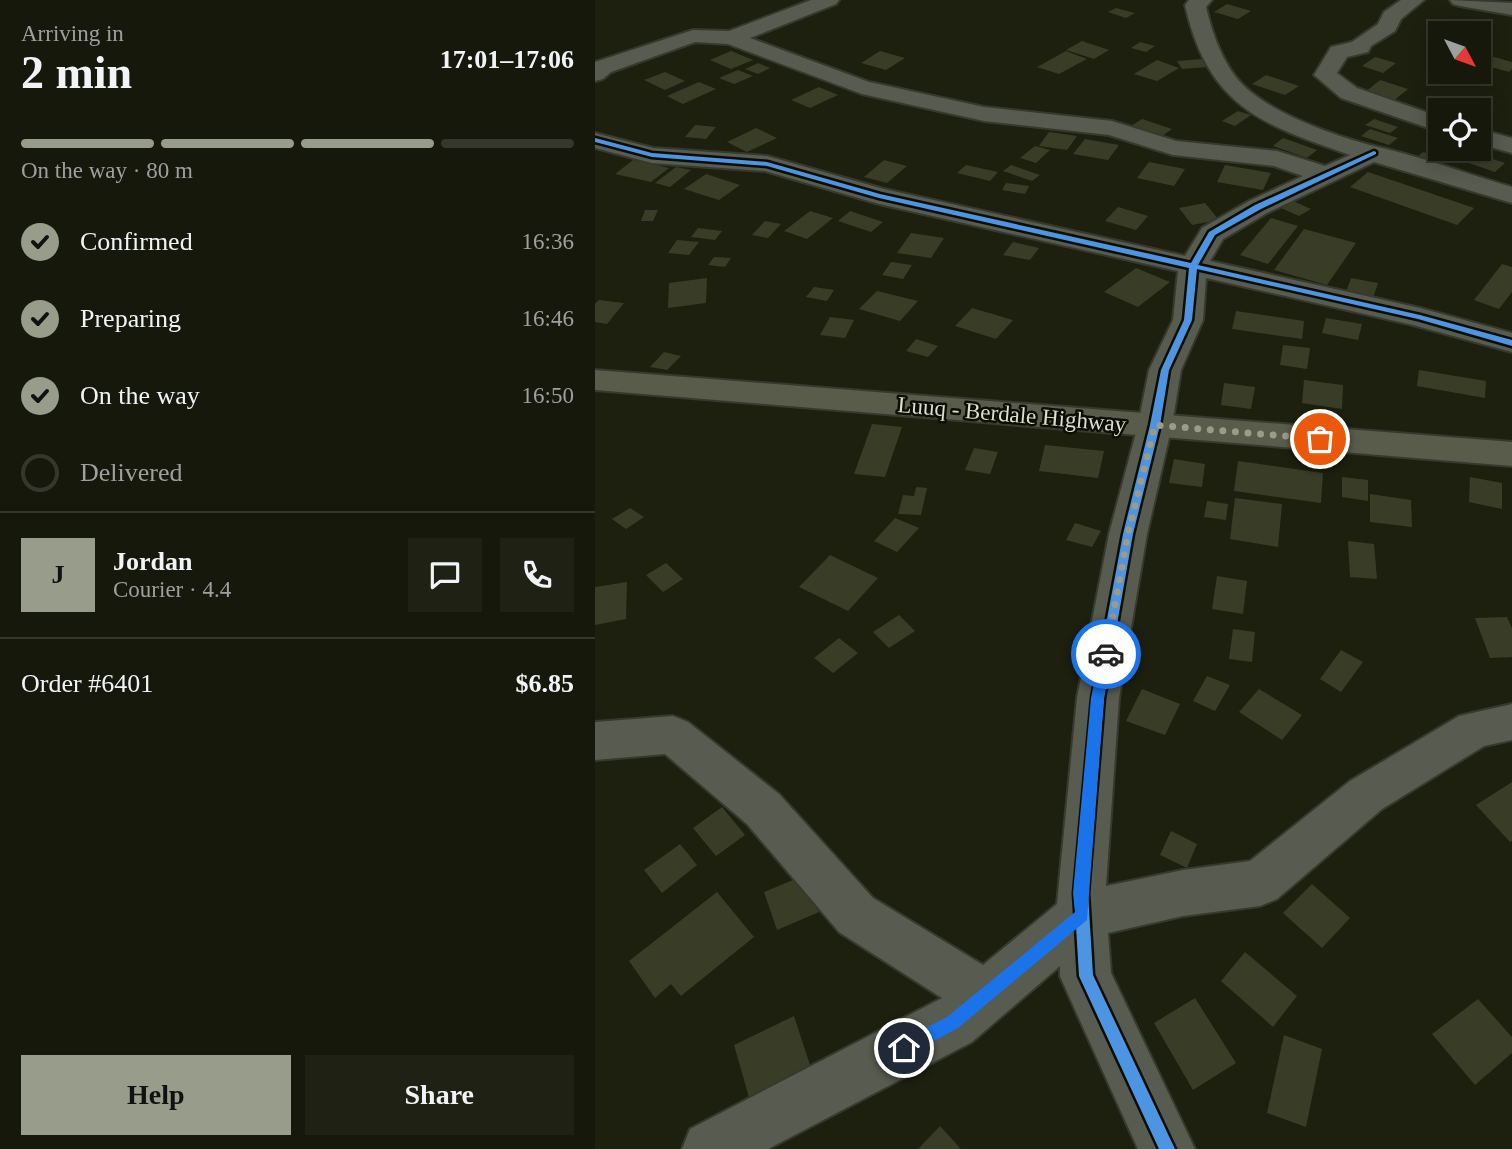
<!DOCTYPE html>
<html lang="en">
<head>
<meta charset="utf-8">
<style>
  :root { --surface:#16180b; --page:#1f2114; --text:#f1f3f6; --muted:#9ea09d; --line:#35372c; --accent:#989c8a }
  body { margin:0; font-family:Georgia,serif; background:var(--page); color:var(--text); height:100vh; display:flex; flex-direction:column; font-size:26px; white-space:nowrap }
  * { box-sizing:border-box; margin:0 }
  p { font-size:23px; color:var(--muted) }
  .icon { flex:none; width:38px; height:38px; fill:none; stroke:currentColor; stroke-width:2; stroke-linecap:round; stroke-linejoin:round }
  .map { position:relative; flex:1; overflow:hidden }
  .drawer { display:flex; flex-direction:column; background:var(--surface); width:595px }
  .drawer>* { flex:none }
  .needle { width:46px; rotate:131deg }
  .fabs { position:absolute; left:833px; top:21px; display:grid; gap:14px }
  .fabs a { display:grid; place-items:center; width:63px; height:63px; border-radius:0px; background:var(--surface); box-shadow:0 4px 18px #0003,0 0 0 2px var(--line); font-size:35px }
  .pin { position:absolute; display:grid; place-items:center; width:60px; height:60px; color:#fff; margin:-30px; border:4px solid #fff; border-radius:50%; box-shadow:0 2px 7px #0007 }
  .courier { position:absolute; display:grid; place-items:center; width:70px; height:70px; margin:-35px; border:5px solid #1a73e8; border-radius:50%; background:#fff; color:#222; box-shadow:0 2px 9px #0007 }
  .head em { font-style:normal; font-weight:800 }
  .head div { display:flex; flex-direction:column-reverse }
  .head { display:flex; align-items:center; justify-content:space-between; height:119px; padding:0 21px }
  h1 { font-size:46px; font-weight:800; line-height:52px }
  .bar { display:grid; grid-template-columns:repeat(4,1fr); gap:10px 7px; align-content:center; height:84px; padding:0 21px }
  .bar i { height:9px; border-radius:5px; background:var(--line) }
  .bar .current { background:var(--accent) }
  .bar p { grid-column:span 4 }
  .line { display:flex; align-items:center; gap:18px; padding:0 21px; border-top:2px solid var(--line) }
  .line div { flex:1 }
  .round { display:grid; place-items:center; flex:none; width:74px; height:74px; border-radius:0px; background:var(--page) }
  ol { padding:0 21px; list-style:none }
  li { display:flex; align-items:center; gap:21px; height:77px }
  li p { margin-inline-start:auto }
  li .icon { padding:7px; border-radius:50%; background:var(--accent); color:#111; stroke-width:4 }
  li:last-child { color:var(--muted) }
  li i { width:38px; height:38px; border:4px solid var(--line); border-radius:50% }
  .action { display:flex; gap:14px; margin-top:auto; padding:14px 21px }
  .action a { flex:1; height:80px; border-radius:0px; background:var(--accent); color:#111; font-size:28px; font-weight:800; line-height:80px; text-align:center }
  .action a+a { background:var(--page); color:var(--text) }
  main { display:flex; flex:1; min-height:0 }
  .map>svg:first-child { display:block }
</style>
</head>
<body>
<main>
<section class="drawer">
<div class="head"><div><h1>2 min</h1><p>Arriving in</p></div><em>17:01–17:06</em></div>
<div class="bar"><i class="current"></i><i class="current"></i><i class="current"></i><i></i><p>On the way · 80 m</p></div>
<ol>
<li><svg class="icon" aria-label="check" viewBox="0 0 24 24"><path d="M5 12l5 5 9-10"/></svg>Confirmed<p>16:36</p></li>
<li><svg class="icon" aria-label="check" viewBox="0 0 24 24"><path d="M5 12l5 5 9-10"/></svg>Preparing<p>16:46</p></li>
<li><svg class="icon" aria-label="check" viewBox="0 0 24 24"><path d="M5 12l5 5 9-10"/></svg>On the way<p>16:50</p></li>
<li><i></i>Delivered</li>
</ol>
<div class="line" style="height:126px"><b class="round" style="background:var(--accent);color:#111">J</b><div><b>Jordan</b><p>Courier · 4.4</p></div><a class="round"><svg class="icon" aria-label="chat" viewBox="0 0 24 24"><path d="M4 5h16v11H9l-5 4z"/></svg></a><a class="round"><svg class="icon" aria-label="phone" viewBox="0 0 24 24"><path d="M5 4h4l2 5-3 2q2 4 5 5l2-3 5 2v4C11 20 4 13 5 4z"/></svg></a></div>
<div class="line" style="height:91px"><div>Order #6401</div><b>$6.85</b></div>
<div class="action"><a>Help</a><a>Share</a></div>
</section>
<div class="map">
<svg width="917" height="1149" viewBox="0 0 917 1149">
  <rect width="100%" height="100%" fill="#1d200f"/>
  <path fill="#393c26" d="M632 4 656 11 643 19 619 12Z
    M521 8 540 13 531 18 513 12Z
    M487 41 514 50 499 59 471 50Z
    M545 42 560 46 551 52 536 48Z
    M136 51 158 60 136 69 115 60Z
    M285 51 310 58 291 70 266 63Z
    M471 51 492 59 464 74 442 67Z
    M780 57 801 63 788 73 767 66Z
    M899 57 917 62V69L914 72 889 65Z
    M608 59 613 67 587 69 582 61Z
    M562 60 584 68 562 81 539 74Z
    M163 63 175 68 163 74 150 69Z
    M143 70 158 76 139 84 124 78Z
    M70 72 90 81 70 90 49 80Z
    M671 75 704 86 690 95 657 84Z
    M785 80 813 89 798 101 770 92Z
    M104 82 121 89 88 104 72 96Z
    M224 87 243 95 215 108 196 100Z
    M643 111 656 115 640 126 627 121Z
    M547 119 577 129 567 136 536 126Z
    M779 119 803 127 795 133 770 125Z
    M100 125 121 127 111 139 90 137Z
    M161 128 182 138 152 152 132 142Z
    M775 129 803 138 794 145 766 136Z
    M454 132 482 136 472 150 444 146Z
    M688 138 722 150 712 158 678 146Z
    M490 139 524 145 513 160 478 154Z
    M440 146 455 150 441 163 425 158Z
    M828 152 847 158 838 165 819 159Z
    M878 153 910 163 900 172 868 161Z
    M38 160 74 168 56 182 20 174Z
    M289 160 312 166 292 183 269 177Z
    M554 162 590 169 579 186 542 178Z
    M371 165 403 172 395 181 362 173Z
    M416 165 445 175 437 181 408 171Z
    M630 165 676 173 668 190 622 182Z
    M81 167 96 170 75 187 60 183Z
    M773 172 879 208 862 225 755 187Z
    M111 174 145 185 124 200 89 189Z
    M411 183 434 186 430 194 407 190Z
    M698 201 716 209 704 216 686 208Z
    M610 203 624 220 597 225 584 208Z
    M523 207 553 216 541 230 510 221Z
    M50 210H63L58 221H46Z
    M215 211 238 218 212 239 189 231Z
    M255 211 288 222 276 232 243 221Z
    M676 218 703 226 673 264 645 255Z
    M170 221 186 224 173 238 157 235Z
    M103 228 127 231 120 240 96 237Z
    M709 229 761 243 732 285 679 270Z
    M316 233 349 238 336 258 302 253Z
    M82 240 104 242 94 255 73 253Z
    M418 242 444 248 435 260 408 255Z
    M119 257 136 258 130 267 113 265Z
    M296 262 317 265 308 279 287 275Z
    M907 264 917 267V292L904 309 879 300Z
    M541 268 575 282 543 307 509 292Z
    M112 278 111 303 73 308 74 283Z
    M756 278 783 283 778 298 751 292Z
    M219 287 239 290 232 301 211 297Z
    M282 291 323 301 305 321 264 309Z
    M4 300 29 303 12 324 0 322V304Z
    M377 308 418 320 401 339 360 326Z
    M641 311 709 321 707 339 637 329Z
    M235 317 259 320 250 338 225 335Z
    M731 318 767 324 763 340 727 333Z
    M321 339 343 346 333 357 311 351Z
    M688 345 715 348 712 369 685 365Z
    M69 352 86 356 72 370 55 367Z
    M824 370 891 381 890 398 822 386Z
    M709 380 748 385 747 409 707 403Z
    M629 383 660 387 656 409 626 405Z
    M277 424 307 427 290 477 259 474Z
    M450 445 509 451 503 478 444 471Z
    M379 448 403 452 395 474 370 470Z
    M579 459 610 464 607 487 574 483Z
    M643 461 728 473 726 503 639 491Z
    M747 477 773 480V501L747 497Z
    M875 477 907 483V509L874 502Z
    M321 487 332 488 326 515 303 514 308 495 319 496Z
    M775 494 816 500 817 527 775 522Z
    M640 498 687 504 683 547 635 539Z
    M612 501 633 504 631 520 609 517Z
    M35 508 49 517 31 529 17 519Z
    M300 518 324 528 302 552 279 541Z
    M480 523 506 531 497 547 471 540Z
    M753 541 779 544 782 579 755 577Z
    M235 555 283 578 253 611 204 587Z
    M71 563 88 579 68 592 51 575Z
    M622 576 652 581 648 614 617 609Z
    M32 582 31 619 0 625V587Z
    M304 615 320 631 294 648 278 632Z
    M912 617 917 628V657L895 658 880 618Z
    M638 629 660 632 657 662 634 659Z
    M244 638 263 653 238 673 219 658Z
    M746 650 768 662 746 692 725 679Z
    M612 676 635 685 620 711 598 701Z
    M547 689 585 704 570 735 531 721Z
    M664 689 707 715 687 740 644 712Z
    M917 782V841L915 842 881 805Z
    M127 807 150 835 121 856 98 828Z
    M576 831 602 844 592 868 565 855Z
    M85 844 102 865 67 893 49 870Z
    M210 875 224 912 182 930 169 892Z
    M717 884 755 918 727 948 688 913Z
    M122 892 159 937 86 996 76 984 60 998 34 961Z
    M650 952 702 996 678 1027 626 981Z
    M600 998 641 1063 598 1090 559 1023Z
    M883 999 917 1037V1053L880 1085 837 1034Z
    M199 1016 219 1077 157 1108 139 1045Z
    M689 1035 727 1049 711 1127 672 1113Z
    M345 1126 366 1149H323Z"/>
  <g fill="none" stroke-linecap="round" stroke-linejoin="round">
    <defs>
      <path id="street" d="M216 0H244L241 4 155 38 274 82 389 107 517 121 581 141 682 151 730 166 755 155C665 124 613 106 590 5L594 0H617L611 7C617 33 628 64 647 84 676 114 743 137 783 147 827 157 873 174 917 187V203L779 162 672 213 628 239 615 261 825 308 917 333V352L818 325 611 278 608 320 586 370 577 425 552 534 524 698 511 886 588 870 655 861 755 781 864 716 917 704V740L889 746 787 809 682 899 665 906 588 916 513 933 516 973 600 1149H543L473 994 465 976V966L377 1042 173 1149H87L95 1129 347 998 244 932 152 824 70 754 0 760V722L78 716 93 722 184 794 278 898 388 965 462 904 482 698 514 534 543 425 554 370 578 320 583 271 284 204 170 171 57 163 0 148V133L58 148 172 156 289 189 590 256 607 228 654 201 708 176 679 166 578 155 514 135 389 121 267 94 133 44 100 42 16 72 8 79 0 81V62L98 30 134 31Z
        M806 0H829L806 19 800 31 776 46 773 52 752 57 742 73 762 88 845 117V132L746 98 719 75 736 47 757 42 783 24 789 12Z
        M855 0 917 3V15L865 6 858 4Z
        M884 129 917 138V153L884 144Z"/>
      <path id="primary" d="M0 370 917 442V466L0 390Z"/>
    </defs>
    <use href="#street" stroke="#36392d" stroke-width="4"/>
    <use href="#primary" stroke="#36392d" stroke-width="4"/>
    <use href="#street" fill="#585b4f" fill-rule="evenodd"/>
    <use href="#primary" fill="#595c4a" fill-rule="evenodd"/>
    <defs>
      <path id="cycleway" d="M0 138 57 153 172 162 285 194 596 263 614 232 660 205 779 151 781 152V154L666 209 620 235 603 265 825 315 917 340V346L823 319 602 269 597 320 574 370 565 425 538 534 509 698 493 893 498 975 580 1149H564L484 976 479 893 497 698 528 534 555 425 566 370 589 320 594 268 284 198 172 166 57 157 0 142Z"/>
    </defs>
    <use href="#cycleway" stroke="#0c0e04" stroke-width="5"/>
    <use href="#cycleway" fill="#4d94e3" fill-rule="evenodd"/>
  </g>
  <path fill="#1a73e8" d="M511 649 517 654 509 698 492 920 363 1028 315 1054 309 1056 303 1054 301 1048 303 1042 352 1017 480 912 478 893 496 698 505 654Z"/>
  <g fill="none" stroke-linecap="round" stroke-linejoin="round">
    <path stroke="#989c8a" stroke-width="7" stroke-dasharray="0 12.6" d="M511 654 533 534 560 425 725 439"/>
  </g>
  <g text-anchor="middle" stroke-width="5" stroke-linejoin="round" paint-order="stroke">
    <g font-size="23" fill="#dbdfcd" stroke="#0c0e04">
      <text transform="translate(417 414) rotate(5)" y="8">Luuq - Berdale Highway</text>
    </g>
  </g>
</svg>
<div class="fabs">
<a><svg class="needle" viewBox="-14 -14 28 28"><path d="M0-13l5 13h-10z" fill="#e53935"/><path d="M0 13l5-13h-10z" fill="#9ea09d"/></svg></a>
<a><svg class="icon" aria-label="locate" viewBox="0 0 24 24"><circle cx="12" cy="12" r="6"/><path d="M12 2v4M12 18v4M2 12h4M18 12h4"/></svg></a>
</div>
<div class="pin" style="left:725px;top:439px;background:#ea580c"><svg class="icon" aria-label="bag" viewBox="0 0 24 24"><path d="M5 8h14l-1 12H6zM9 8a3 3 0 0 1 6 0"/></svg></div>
<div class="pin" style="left:309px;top:1048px;background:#1f2937"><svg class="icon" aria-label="home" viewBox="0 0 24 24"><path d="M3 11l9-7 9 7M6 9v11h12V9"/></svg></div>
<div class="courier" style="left:511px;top:654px"><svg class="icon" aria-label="car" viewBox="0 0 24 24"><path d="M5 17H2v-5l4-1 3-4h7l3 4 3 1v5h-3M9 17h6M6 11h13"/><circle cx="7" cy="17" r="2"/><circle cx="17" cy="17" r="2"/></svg></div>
</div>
</main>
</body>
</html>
